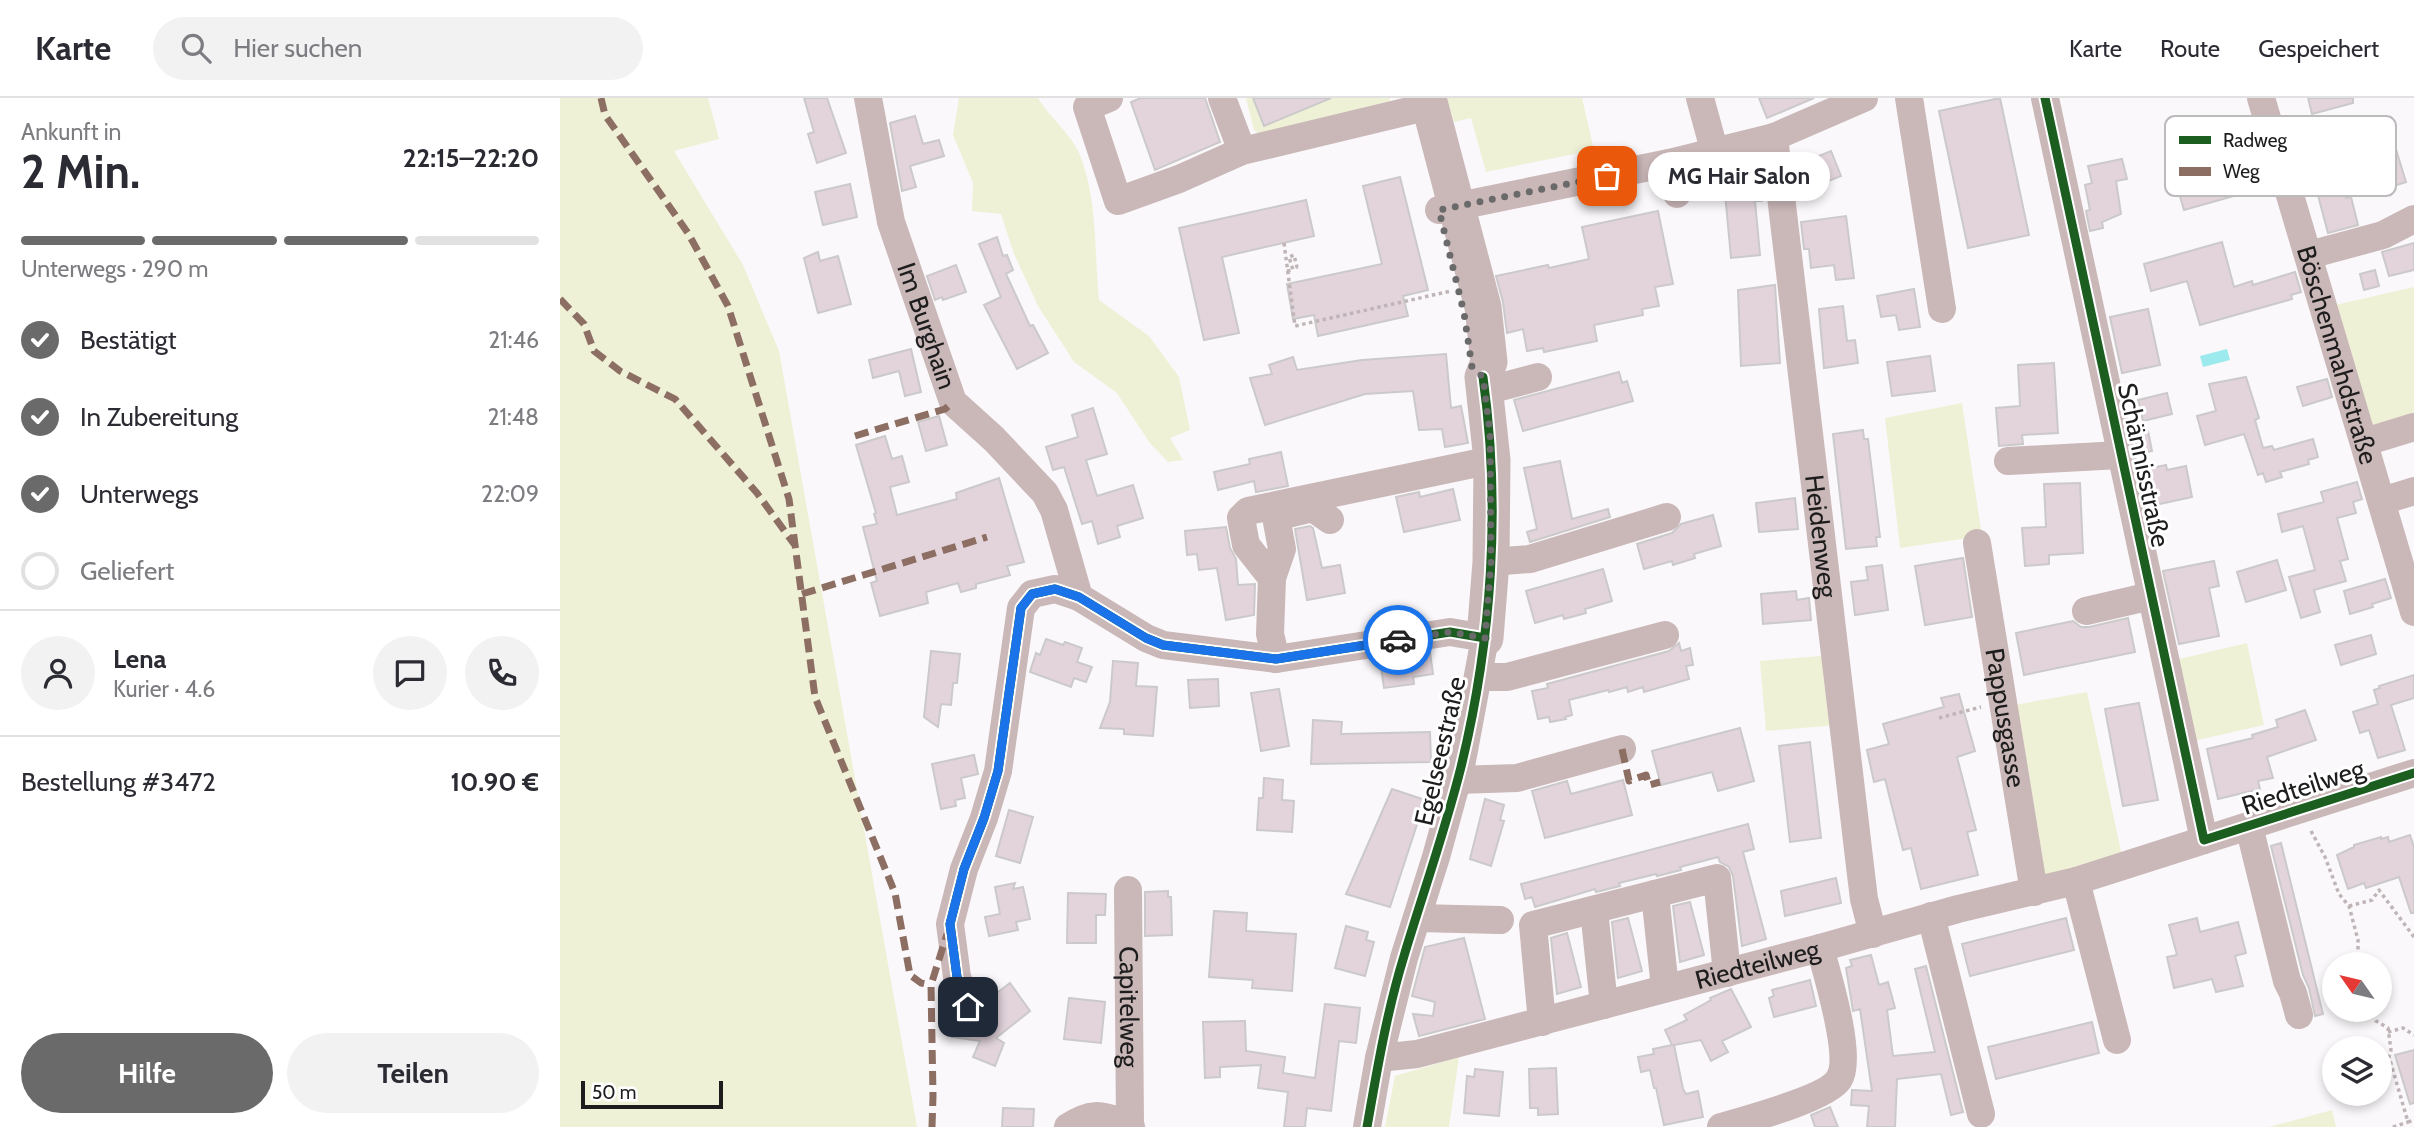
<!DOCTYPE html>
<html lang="de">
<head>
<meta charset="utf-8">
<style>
  :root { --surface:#fff; --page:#f2f2f3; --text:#2b2b33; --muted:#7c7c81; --line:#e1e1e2; --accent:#6b6a6b }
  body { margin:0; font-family:Cabin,sans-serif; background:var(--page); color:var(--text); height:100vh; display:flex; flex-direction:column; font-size:26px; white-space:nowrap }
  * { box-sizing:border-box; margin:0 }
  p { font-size:23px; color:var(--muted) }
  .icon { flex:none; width:38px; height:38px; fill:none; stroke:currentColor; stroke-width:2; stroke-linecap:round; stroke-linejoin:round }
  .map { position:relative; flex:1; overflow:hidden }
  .sheet { display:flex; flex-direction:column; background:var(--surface); width:560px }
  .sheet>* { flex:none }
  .needle { width:46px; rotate:304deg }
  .fabs { position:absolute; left:1762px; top:854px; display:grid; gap:14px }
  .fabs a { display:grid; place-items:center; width:70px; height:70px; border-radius:50%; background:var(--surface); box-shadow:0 4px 10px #0003; font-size:35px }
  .scale { position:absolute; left:21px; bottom:18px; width:142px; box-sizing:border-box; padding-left:7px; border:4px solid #1e1d1e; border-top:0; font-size:19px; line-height:24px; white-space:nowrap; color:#1e1d1e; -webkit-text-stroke:5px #fff; paint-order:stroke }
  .pin { position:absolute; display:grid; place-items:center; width:60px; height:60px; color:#fff; margin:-30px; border-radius:14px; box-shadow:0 4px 10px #0006 }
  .courier { position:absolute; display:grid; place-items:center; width:70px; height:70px; margin:-35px; border:5px solid #1a73e8; border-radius:50%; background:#fff; color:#222; box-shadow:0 2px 9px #0007 }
  .bubble { position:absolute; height:49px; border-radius:24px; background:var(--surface); box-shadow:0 4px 10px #0003; font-size:23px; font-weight:800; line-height:49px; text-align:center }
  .headline em { font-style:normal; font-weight:800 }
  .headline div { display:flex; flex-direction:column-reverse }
  .headline { display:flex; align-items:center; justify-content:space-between; height:119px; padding:0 21px }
  h1 { font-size:46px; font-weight:800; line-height:52px }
  .bar { display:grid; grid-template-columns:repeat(4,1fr); gap:10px 7px; align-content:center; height:84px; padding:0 21px }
  .bar i { height:9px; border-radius:5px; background:var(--line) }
  .bar .current { background:var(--accent) }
  .bar p { grid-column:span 4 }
  .line { display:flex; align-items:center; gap:18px; padding:0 21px; border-top:2px solid var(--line) }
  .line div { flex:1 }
  .round { display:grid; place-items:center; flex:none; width:74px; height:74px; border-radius:37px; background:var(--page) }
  ol { padding:0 21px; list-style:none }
  li { display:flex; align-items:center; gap:21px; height:77px }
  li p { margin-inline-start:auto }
  li .icon { padding:7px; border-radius:50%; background:var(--accent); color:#fff; stroke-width:4 }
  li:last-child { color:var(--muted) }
  li i { width:38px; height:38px; border:4px solid var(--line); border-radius:50% }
  .cta { display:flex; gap:14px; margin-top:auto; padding:14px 21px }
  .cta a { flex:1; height:80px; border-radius:42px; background:var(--accent); color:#fff; font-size:28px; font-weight:800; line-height:80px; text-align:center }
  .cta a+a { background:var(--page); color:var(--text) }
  header { display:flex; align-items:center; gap:42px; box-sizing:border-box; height:98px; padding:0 35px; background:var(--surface); border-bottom:2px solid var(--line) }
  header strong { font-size:33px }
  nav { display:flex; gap:38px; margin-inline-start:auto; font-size:24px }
  .search { width:490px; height:63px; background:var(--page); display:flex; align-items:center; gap:18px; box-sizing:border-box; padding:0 24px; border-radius:38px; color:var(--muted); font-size:26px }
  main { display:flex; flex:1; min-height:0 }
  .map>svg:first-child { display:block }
</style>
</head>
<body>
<header>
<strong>Karte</strong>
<div class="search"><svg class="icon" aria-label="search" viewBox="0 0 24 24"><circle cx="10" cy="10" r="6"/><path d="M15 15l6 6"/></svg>Hier suchen</div>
<nav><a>Karte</a><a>Route</a><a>Gespeichert</a></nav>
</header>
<main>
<section class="sheet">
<div class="headline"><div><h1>2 Min.</h1><p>Ankunft in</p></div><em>22:15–22:20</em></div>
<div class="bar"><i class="current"></i><i class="current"></i><i class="current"></i><i></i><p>Unterwegs · 290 m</p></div>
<ol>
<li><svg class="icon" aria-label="check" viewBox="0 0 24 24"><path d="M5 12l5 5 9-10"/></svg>Bestätigt<p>21:46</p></li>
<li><svg class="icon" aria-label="check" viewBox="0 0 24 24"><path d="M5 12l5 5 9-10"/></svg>In Zubereitung<p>21:48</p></li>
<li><svg class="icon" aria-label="check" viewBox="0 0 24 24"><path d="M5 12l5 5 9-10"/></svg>Unterwegs<p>22:09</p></li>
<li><i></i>Geliefert</li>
</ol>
<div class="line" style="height:126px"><a class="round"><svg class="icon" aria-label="person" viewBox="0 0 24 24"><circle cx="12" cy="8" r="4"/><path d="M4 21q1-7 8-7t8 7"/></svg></a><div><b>Lena</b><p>Kurier · 4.6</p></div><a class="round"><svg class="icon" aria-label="chat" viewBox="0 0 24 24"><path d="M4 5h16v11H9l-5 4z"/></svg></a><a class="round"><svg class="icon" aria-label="phone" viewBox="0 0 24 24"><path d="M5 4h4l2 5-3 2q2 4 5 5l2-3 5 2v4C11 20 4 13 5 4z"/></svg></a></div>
<div class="line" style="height:91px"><div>Bestellung #3472</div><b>10.90 €</b></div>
<div class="cta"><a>Hilfe</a><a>Teilen</a></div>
</section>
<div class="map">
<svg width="1854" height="1029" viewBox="0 0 1854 1029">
  <rect width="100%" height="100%" fill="#faf8fa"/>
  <path fill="#eff1d7" d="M0 0H148L159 41 114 53 183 167 219 253 357 1029H0Z
    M399 0H478C489 19 512 37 520 57 538 103 534 153 539 202L589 238 619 279 630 332 610 340 623 362 608 364 589 344 557 295 514 264 478 208 454 156 441 116 412 113 413 85 393 37Z
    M686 0H693L705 28 754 8 751 0H830V3L707 42 694 32Z
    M887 0H1022L1034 52 926 74 911 20 894 24Z
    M1854 189V325L1814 334 1771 208Z
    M1402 305 1422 438 1340 450 1325 320Z
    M1687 545 1704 627 1629 644 1611 563Z
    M1272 557 1278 627 1206 633 1200 563Z
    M1527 594 1562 758 1481 779 1449 608Z
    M899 959 889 1029H825L835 978Z
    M1772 1012 1776 1029H1709Z"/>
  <path fill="#9ceaed" d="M1667 251 1670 262 1643 269 1640 258Z"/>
  <path fill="#e3d4dc" stroke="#cbc9ca" stroke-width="2" d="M244 0H267L286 55 257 65 248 36 254 34Z
    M581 0H645L660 44 595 72 571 4Z
    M693 0H771L704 28Z
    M1199 0H1254L1207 20Z
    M1440 0 1469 137 1408 150 1379 13Z
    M1748 0H1793V5L1752 16Z
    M355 18 363 46 379 42 384 58 350 68 356 89 342 93 330 25Z
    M1835 48 1846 84 1827 90 1816 53Z
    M1271 53 1281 78 1254 89 1244 64Z
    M1562 61 1567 81 1556 83 1561 116 1542 124 1543 130 1530 133 1526 113 1530 112 1525 87 1532 85 1528 68Z
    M1702 65 1709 88 1624 112 1617 88 1637 82 1638 84Z
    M840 79 868 192 843 198 848 218 758 238 754 217 733 221 727 186 822 166 803 88Z
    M1781 79 1786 100 1791 99 1798 127 1768 135 1755 86Z
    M1199 81 1202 103H1195L1200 157 1171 160 1164 84Z
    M290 86 297 119 263 127 255 94Z
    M746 102 754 138 662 159 679 235 644 242 619 130Z
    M1098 113 1113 186 1095 189 1099 208 1082 211 1083 217 1034 227 1037 243 984 254 983 250 967 253 963 231 947 235 943 204 936 178 988 167 989 170 1029 161 1022 129Z
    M1286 118 1294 180 1276 182 1274 167 1251 170 1249 151H1244L1241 124Z
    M437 139 443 158 447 157 453 172 446 176 470 228 473 227 488 255 457 271 424 207 441 199 419 146Z
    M1662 144 1674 189 1692 183 1693 187 1735 174 1741 194 1731 197 1732 201 1640 227 1627 183 1591 193 1584 166Z
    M1854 145V172L1829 178 1822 154Z
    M258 154 260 163 278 158 291 206 258 215 244 160Z
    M396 167 406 194 383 202 382 199 375 202 367 178Z
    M1815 172 1819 188 1804 192 1800 176Z
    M1215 187 1220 265 1181 268 1178 192Z
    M1354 191 1360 229 1339 232 1336 217 1321 219 1317 198Z
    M1283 208 1287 243 1295 242 1298 265 1264 270 1259 211Z
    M1588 211 1600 267 1562 275 1550 219Z
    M351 251 361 294 345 298 339 273 313 280 309 262Z
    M886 256 891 310 901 308 908 345 885 349 882 331 859 332 853 293 805 296 705 327 690 280 712 276 709 267 733 259 737 272 802 262Z
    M1370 258 1375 293 1332 298 1327 264Z
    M1494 265 1498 335 1462 337 1463 346 1439 348 1436 310 1460 308 1458 267Z
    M1059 274 1062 285 1067 283 1073 303 963 333 954 302Z
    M1686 279 1699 320 1695 322 1703 350 1712 348 1714 352 1753 341 1758 359 1748 362 1749 366 1720 374 1722 379 1706 384 1703 375 1698 377 1684 336 1645 347 1637 318 1656 313 1649 286Z
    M1767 281 1772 299 1743 308 1737 289Z
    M1607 295 1612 316 1583 323 1578 302Z
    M533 310 547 356 526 362 537 398 573 387 583 420 557 428 560 439 538 446 532 423 522 426 504 369 493 372 486 349 518 339 512 317Z
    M379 318 387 347 366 353 358 324Z
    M1303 332 1304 341H1308L1320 439H1316L1317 448 1286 451 1273 336Z
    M1588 333 1592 353 1578 356 1574 337Z
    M325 338 332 361 342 358 349 384 330 389 337 417 397 401 396 395 439 380 464 464 447 468 450 477 416 486V490L401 494 398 485 366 494 368 505 320 518 311 485 317 483 303 429 317 426 314 416 316 415 296 347Z
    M721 354 728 388 696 394 694 383 658 392 654 374 690 366 689 361Z
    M1000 363 1012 421 1048 411 1050 419 970 444 967 434 977 431 964 370Z
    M1606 367 1607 372 1626 368 1632 399 1595 407 1587 371Z
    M1797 384 1802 401 1793 404 1796 415 1777 420 1788 461 1780 463 1786 483 1754 492 1760 514 1741 520 1729 479 1755 472 1743 428 1722 434 1718 416 1764 404 1761 394Z
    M1520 385 1523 455 1489 457V466L1465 468 1462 430 1486 429 1484 386Z
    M893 391 900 422 844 434 836 399 859 394 860 399Z
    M1235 400 1238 431 1199 434 1196 405Z
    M1153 417 1161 448 1134 456 1135 460 1113 467 1112 463 1084 471 1077 446 1112 435 1121 426Z
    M750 428 753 430 762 470 780 467 785 495 747 502 735 431Z
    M666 429 670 450 676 461 678 487 695 486 694 517 666 522 657 470 639 472 637 456 627 457 625 433Z
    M1403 460 1412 519 1365 527 1355 468Z
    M1717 462 1726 492 1686 504 1677 474Z
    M1654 463 1659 488 1649 490 1659 538 1619 546 1603 473Z
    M1322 467 1328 512 1295 517 1291 484 1308 482 1306 469Z
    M1043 471 1052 503 1025 511 1026 515 1004 521 1003 517 975 525 966 493Z
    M1825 481 1831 500 1812 506 1813 509 1790 516 1784 493Z
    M1236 493 1237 502 1249 500 1251 522 1203 526 1201 496Z
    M1568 520 1575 554 1464 577 1456 535 1513 523 1521 529H1529Z
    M1811 537 1816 556 1781 567 1775 547Z
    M486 541 503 547 505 544 522 550 517 564 532 569 526 584 514 580 511 589 470 574 476 555 480 557Z
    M1119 545 1121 553 1130 550 1133 567 1126 568 1129 581 1084 594 1083 589 1068 594 1067 589 1049 594 1048 592 1009 602 1012 617 1005 619 1006 621 990 624 989 619 978 621 972 593 988 590 987 586 1109 553Z
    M371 553 400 556 397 585H393L391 607 381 606 378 629 364 619Z
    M870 554 873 576 853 579 854 586 824 590 820 562Z
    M553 563 578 565 576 588 597 589 593 638 564 636V631L540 630 550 604Z
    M1854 577V600L1831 607 1845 652 1818 660 1809 632 1800 635 1793 614 1818 606 1814 592 1820 590 1819 588Z
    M658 581 659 608 630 610 628 582Z
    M719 591 729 648 701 653 691 595Z
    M1399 596 1415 653 1397 659 1416 732 1407 734 1418 777 1361 791 1351 750 1343 752 1325 681 1314 684 1307 652 1329 646 1323 626 1384 609 1381 600Z
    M1579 605 1598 702 1563 708 1545 611Z
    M1745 612 1756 642 1707 659 1713 680 1698 683 1700 691 1658 701 1647 651 1693 640 1692 637 1718 629 1716 622Z
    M753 622 782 624 781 636 870 634 871 664 751 666Z
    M1180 630 1194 683 1158 693 1152 674 1101 687 1092 653Z
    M1250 644 1261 740 1230 744 1219 648Z
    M414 657 418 676 401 680 405 700 395 702 396 708 381 711 372 666Z
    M704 680 723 682 722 702 734 703 732 734 697 732 699 700H703Z
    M1063 682 1072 717 985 740 972 693 1007 683 1011 696Z
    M832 691 865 702 830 809 786 796Z
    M925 701 944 707 940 722 944 723 931 768 910 761Z
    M449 712 473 719 460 765 436 758Z
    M1188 726 1194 751 1183 754 1206 841 1182 848 1173 778 1169 769 1160 764 1158 759 1120 769 1121 772 1097 778 1096 776 1059 785 1060 788 1036 794 1035 791 975 809 972 799 965 801 961 786Z
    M1850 737 1854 749V815H1851L1839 779 1806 790 1804 785 1788 791 1777 757 1794 749V747L1821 739V741L1828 739 1829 744Z
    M1721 745 1763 916 1755 918 1749 890 1743 877 1711 748Z
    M1276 780 1281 805 1225 818 1221 793Z
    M455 785 453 791 463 789 470 821 456 824 458 832 429 838 425 819 440 816 435 789Z
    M608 793V799H611L612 837 585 838V794Z
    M508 795 546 796 545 817H536V845H507Z
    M1130 804 1144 857 1120 864 1113 808Z
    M654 813 687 815 686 833 736 836 732 893 692 890 693 882 649 879Z
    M1068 820 1082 873 1058 880 1052 824Z
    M1506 820 1514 852 1410 878 1402 846Z
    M1637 820 1640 834 1678 824 1686 855 1675 858 1683 888 1656 894 1652 881 1614 890 1607 859 1617 857 1609 827Z
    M786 828 808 834 806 842 814 844 805 878 775 870Z
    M1007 835 1021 889 997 896 991 840Z
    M904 840 925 921 859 938 853 916 873 918 875 904 852 898 865 849Z
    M1311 857 1319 887 1328 884 1335 910 1327 912 1333 958 1375 954 1355 871 1366 868 1403 1014 1391 1017 1381 976 1337 981 1335 1029H1307L1309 1008 1291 1007 1292 992 1312 993 1300 911 1293 913 1286 870 1292 868 1290 862Z
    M1250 882 1256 908 1214 919 1209 900 1214 898 1212 892Z
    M450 885 470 913 436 940 444 945 435 968 413 959 420 943 392 939 395 920 406 925 416 923 430 925 423 915 424 905Z
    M1171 891 1191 929 1162 943 1168 954 1151 963 1141 942 1114 947 1123 991 1126 996 1138 993 1143 1019 1104 1027 1096 990H1094L1090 972 1081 974 1078 959 1094 956 1093 951 1112 947 1105 932 1127 922 1124 917 1151 902 1150 900Z
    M509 900 545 904 541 945 504 941Z
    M765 906 800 910 796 945 779 943 771 1013 747 1010 745 1029H724L728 994 698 990 701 967 660 969V979L645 980 643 924 685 923 686 953 725 959 723 975 755 980Z
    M1532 924 1539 955 1436 981 1428 949Z
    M1854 952V1005L1850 1006 1835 957Z
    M996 970 998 1016 978 1017V1010H970L969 971Z
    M915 971 943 974 939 1018 904 1015 907 978 914 979Z
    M1270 1009 1278 1029H1255L1251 1017Z
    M443 1010 474 1011 473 1029H442Z"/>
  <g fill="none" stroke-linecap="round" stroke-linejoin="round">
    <path stroke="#bfb5b6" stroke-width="3.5" stroke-dasharray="3.5 3.5" stroke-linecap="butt" d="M724 145 735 228 891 193
      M727 173 733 172 729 159 734 157 737 169H741
      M1379 620 1421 609
      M1751 733 1765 759 1779 796 1789 808 1798 842V866
      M1789 808 1812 802 1819 792 1854 839
      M1806 912 1816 923 1828 930 1831 952 1829 959 1848 1024 1854 1022
      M1828 934 1843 930 1854 937
      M1833 1029 1848 1024"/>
    <g stroke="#cab7b8" stroke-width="28">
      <path id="s1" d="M308 0 331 124 393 304 434 341 485 395 494 412 519 499"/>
      <path d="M549 0 527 9 558 103 619 81 682 53 870 8"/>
      <path d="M662 0 682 53"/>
      <path d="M1140 0 1155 55"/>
      <path d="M1349 0 1382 211"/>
      <path d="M1485 0 1644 742"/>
      <path id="s2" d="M1701 0 1854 514"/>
      <path id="s3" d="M1214 39 1300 768 1304 801 1313 836"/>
      <path d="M1109 65 1117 96"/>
      <path d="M879 112 1109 65 1214 39 1304 0"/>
      <path d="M1749 157 1823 137 1854 121"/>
      <path d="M925 293 978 279"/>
      <path d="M1805 344 1854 329"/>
      <path d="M1448 363 1560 357"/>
      <path d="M1822 403 1854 393"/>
      <path id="s4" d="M1417 445 1474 794"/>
      <path d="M931 464 970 461 1107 419"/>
      <path d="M712 480 686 447 681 420 688 413 932 362"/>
      <path d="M1526 513 1591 498"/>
      <path d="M716 561 710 536 712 480 722 451 716 419 753 410 770 422"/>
      <path d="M919 579H947L1105 537"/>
      <path d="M897 682 957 680 1062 651"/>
      <path d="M1689 728 1727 883 1733 895 1739 917"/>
      <path d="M1516 783 1557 942"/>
      <path id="s5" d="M568 792 570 1026"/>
      <path d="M1095 796 1105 890"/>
      <path d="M1034 812 1044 907"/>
      <path d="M1371 818 1421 1016"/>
      <path d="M857 820 940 822"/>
      <path d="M408 909 397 879 390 826 404 771 424 720 438 673 461 510 472 496 495 491 519 499 586 540 603 547 716 561 890 534 925 540 901 668 876 759 844 860 819 960 807 1029"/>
      <path d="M982 924 973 827 1157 780 1167 875"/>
      <path id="s6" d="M819 960 857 956 1260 850 1398 811 1516 783 1854 675"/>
      <path d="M508 1029C534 1012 542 1018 570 1026L571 1029"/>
      <path d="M1161 1029C1185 1022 1268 1000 1279 981 1293 959 1267 876 1260 850"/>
    </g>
    <path stroke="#cab8b9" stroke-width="37" d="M868 0 923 209 929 264 923 279 932 362 931 464 925 540"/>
    <path stroke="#8d6e63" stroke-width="7" stroke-dasharray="14 7" stroke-linecap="butt" d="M41 0 45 17 128 135 168 208 229 401 255 599 335 795 350 877 361 885 371 887
      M0 201 24 226 34 253 60 273 115 301 197 395 234 446
      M295 338 385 311 393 304
      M242 496 427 439
      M1062 651 1069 683 1086 677 1089 687 1100 684
      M372 1029 373 998 371 887 387 836"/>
    <defs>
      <path id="cycleway" d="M1485 0 1644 742 1854 675
        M408 909 397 879 390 826 404 771 424 720 438 673 461 510 472 496 495 491 519 499 586 540 603 547 716 561 890 534 925 540
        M807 1029C817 972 827 913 844 858 863 795 885 733 901 669 932 542 941 408 923 279"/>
    </defs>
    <use href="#cycleway" stroke="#fff" stroke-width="13"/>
    <use href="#cycleway" stroke="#1b5e20" stroke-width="9"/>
  </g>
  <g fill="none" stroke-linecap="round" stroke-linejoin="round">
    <path stroke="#6b6a6b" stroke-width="7" stroke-dasharray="0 12.6" d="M838 542 890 534 925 540 931 464 930 335 923 279 912 269 904 215 879 112 1047 78"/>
    <path stroke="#1a73e8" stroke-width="9" d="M408 909 397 879 390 826 404 771 424 720 438 673 461 510 472 496 495 491 519 499 586 540 603 547 716 561 838 542"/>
  </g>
  <g text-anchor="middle" stroke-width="6" stroke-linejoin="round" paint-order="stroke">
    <g font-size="26" fill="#1e1d1e" stroke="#fff">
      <text dy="9" stroke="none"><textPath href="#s1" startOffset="236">Im Burghain</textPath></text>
      <text dy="9" stroke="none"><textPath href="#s2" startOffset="268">Böschenmahdstraße</textPath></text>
      <text transform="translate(1584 367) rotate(78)" y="9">Schännisstraße</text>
      <text dy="9" stroke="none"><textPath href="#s3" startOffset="402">Heidenweg</textPath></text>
      <text dy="9" stroke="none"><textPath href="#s4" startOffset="177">Pappusgasse</textPath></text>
      <text transform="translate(880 653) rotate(-77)" y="9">Egelseestraße</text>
      <text transform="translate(1743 689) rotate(-18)" y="9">Riedteilweg</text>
      <text dy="9" stroke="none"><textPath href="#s6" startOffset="390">Riedteilweg</textPath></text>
      <text dy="9" stroke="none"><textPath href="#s5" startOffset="117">Capitelweg</textPath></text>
    </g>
  </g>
  <rect x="1605" y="18" width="231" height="80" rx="10" fill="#fff" stroke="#bcbbbc" stroke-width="2"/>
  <rect x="1619" y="38" width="32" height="8" fill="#1b5e20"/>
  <rect x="1619" y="69" width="32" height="9" fill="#8d6e63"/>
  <g font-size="19" fill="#1e1d1e">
    <text x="1663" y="49">Radweg</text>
    <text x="1663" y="80">Weg</text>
  </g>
</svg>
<div class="fabs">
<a><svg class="needle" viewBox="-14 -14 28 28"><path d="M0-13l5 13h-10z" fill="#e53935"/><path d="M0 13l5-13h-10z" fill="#7c7c81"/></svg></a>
<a><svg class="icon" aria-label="layers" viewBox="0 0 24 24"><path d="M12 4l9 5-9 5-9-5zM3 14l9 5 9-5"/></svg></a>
</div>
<div class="scale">50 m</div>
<div class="pin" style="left:1047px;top:78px;background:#ea580c"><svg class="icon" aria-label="bag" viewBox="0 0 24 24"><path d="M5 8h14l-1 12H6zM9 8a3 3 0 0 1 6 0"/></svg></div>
<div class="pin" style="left:408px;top:909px;background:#1f2937"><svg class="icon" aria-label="home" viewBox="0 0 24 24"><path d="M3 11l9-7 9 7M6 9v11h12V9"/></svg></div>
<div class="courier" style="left:838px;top:542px"><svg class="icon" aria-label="car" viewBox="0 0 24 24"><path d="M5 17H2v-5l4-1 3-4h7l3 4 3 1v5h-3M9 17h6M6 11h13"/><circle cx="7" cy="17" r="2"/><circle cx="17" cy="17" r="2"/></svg></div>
<div class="bubble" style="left:1088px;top:54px;width:182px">MG Hair Salon</div>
</div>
</main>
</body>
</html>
